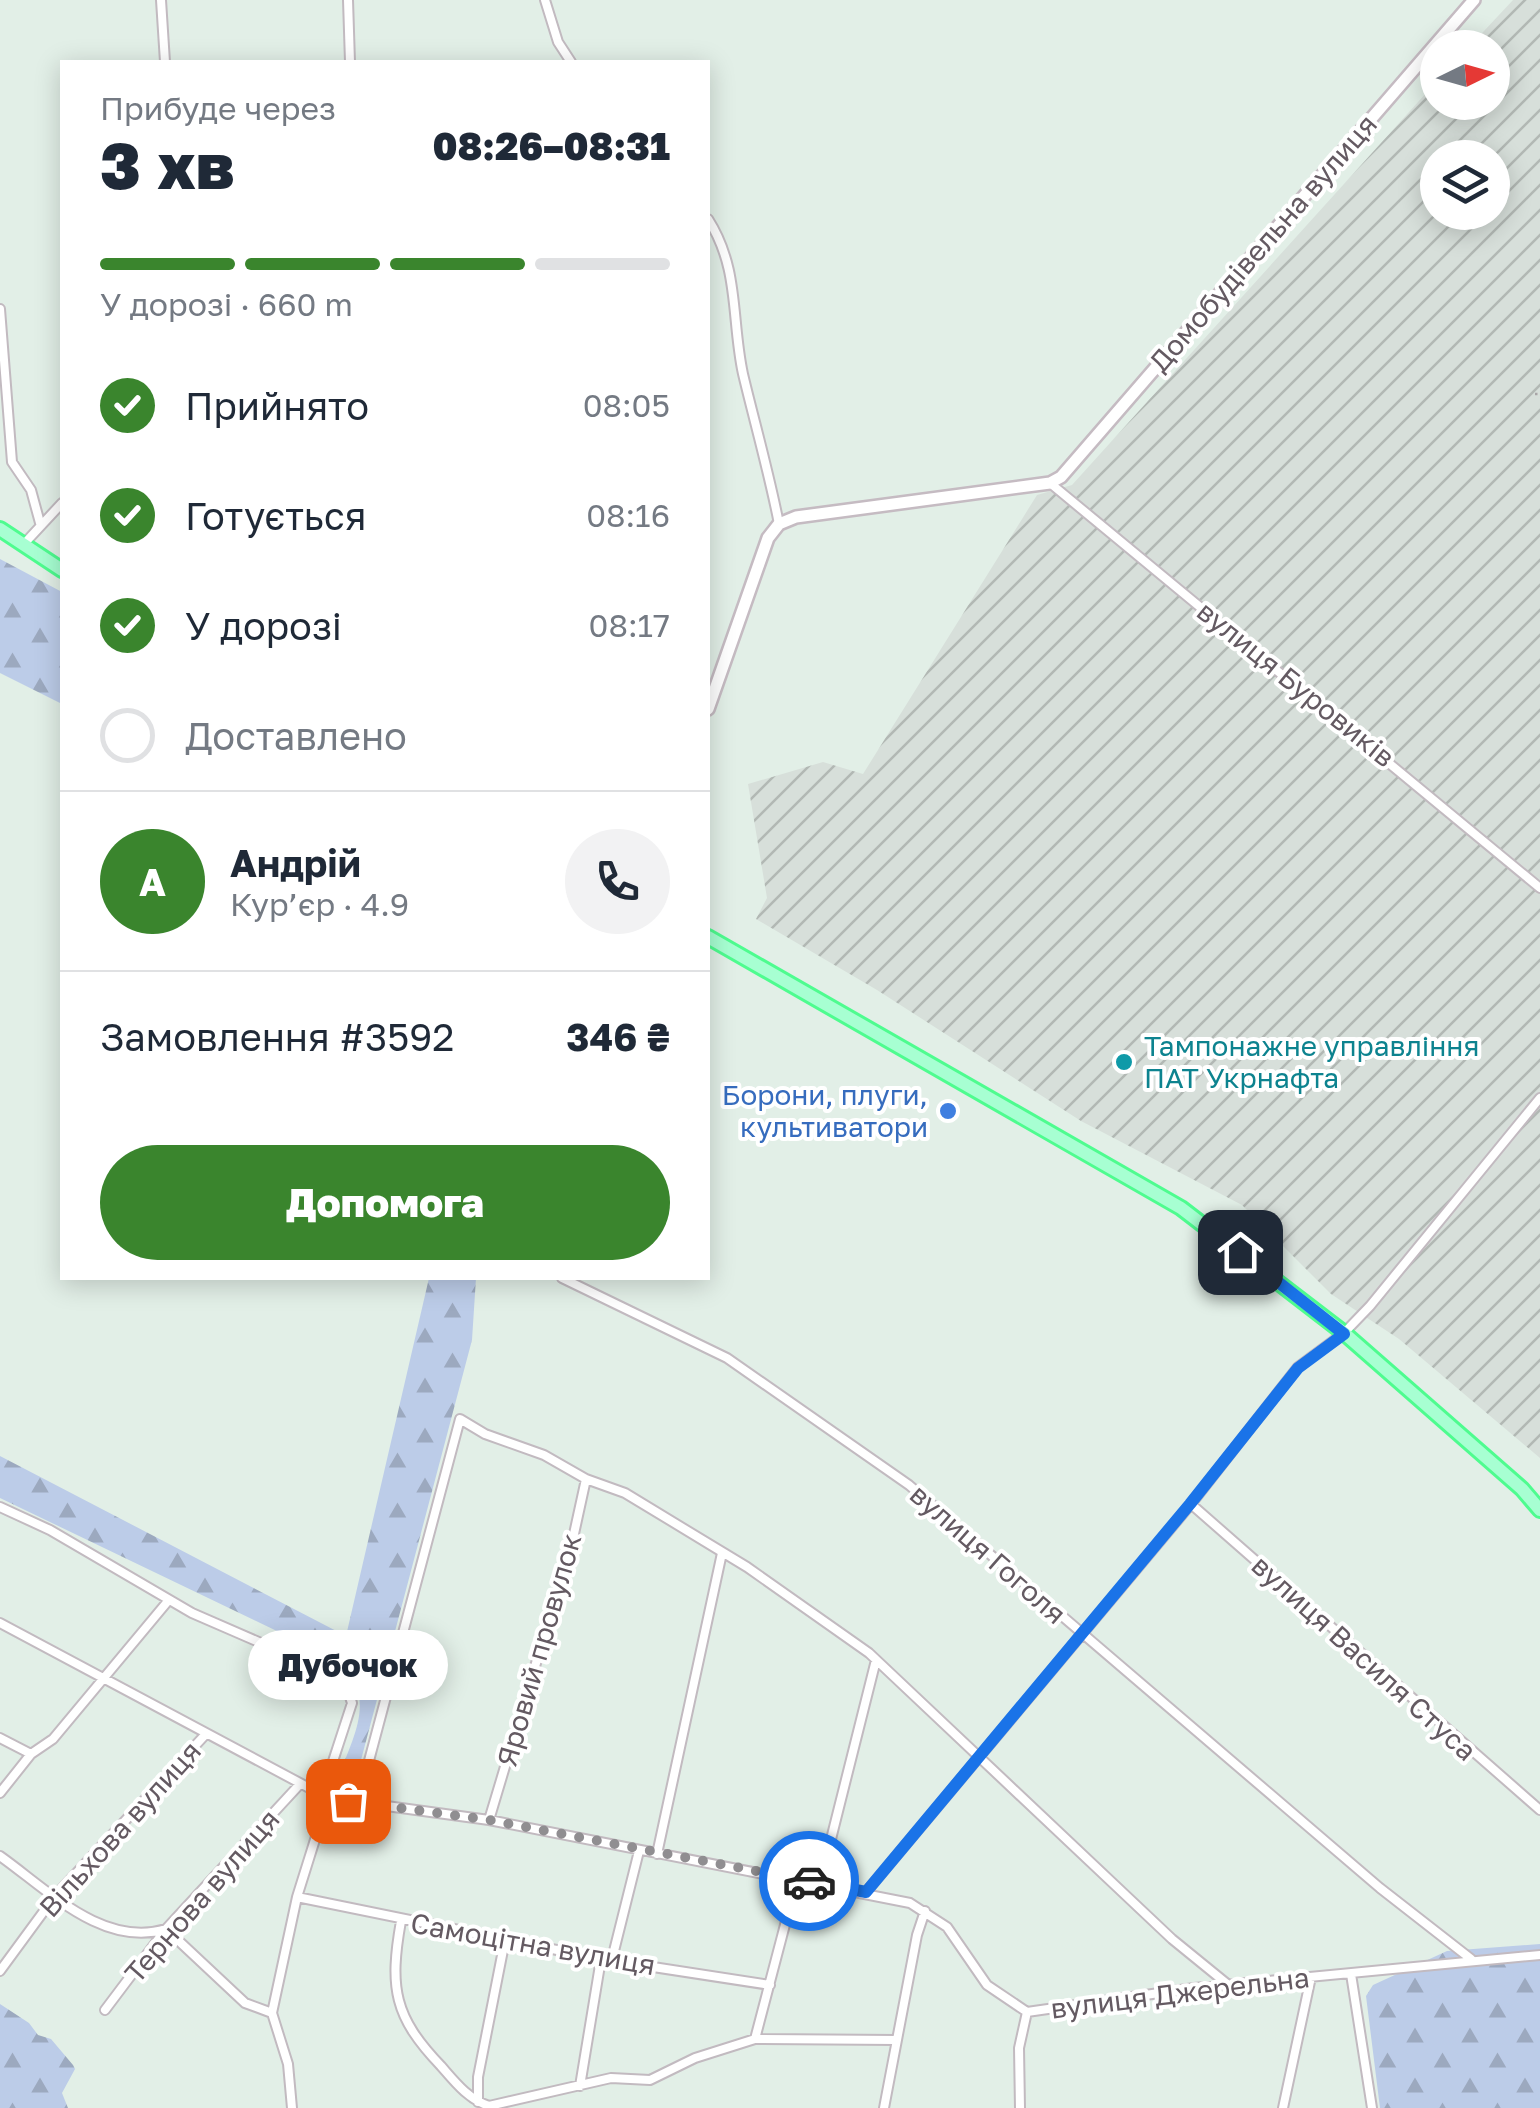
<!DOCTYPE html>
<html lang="uk">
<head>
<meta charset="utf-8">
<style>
  :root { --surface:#fff; --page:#f2f2f3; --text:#1f2937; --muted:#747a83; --line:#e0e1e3; --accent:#3a852d }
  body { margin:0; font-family:"Golos Text",sans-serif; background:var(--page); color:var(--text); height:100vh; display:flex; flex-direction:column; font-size:38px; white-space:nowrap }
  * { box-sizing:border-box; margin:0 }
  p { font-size:32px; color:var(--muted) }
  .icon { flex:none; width:55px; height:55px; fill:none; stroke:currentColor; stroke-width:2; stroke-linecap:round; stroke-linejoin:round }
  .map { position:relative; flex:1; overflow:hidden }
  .details { position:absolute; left:60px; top:60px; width:650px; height:1220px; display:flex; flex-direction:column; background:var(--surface); border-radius:0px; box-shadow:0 5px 25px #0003 }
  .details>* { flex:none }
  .needle { width:65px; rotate:85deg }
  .fabs { position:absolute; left:1420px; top:30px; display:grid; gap:20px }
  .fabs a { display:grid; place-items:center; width:90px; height:90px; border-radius:50%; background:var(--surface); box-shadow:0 5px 25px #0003; font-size:50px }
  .pin { position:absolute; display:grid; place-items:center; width:85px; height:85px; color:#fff; margin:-42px; border-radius:20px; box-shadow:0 5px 15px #0006 }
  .courier { position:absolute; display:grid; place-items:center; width:100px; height:100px; margin:-50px; border:8px solid #1a73e8; border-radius:50%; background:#fff; color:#222; box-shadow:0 2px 12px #0007 }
  .bubble { position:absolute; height:70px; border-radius:35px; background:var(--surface); box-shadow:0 5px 25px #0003; font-size:32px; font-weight:800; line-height:70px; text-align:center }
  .overview em { font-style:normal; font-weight:800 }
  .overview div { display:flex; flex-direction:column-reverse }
  .overview { display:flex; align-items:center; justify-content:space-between; height:170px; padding:0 40px }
  h1 { font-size:65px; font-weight:800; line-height:75px }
  .bar { display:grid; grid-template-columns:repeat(4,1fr); gap:15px 10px; align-content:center; height:120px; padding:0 40px }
  .bar i { height:12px; border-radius:8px; background:var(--line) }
  .bar .selected { background:var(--accent) }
  .bar p { grid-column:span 4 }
  .line { display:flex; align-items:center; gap:25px; padding:0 40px; border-top:2px solid var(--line) }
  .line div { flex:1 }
  .round { display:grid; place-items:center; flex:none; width:105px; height:105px; border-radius:52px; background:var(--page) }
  ol { padding:0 40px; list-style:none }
  li { display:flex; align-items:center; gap:30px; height:110px }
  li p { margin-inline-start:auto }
  li .icon { padding:10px; border-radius:50%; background:var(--accent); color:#fff; stroke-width:4 }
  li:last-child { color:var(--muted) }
  li i { width:55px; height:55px; border:5px solid var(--line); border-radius:50% }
  .cta { display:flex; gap:20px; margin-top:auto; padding:20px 40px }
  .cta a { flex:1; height:115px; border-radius:60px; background:var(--accent); color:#fff; font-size:40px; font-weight:800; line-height:115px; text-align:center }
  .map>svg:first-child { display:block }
</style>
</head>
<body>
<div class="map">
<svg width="1540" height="2108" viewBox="0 0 1540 2108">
  <defs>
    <pattern id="industrial-furrows" width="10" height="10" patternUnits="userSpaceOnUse" patternTransform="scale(2.5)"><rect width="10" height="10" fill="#d7dfda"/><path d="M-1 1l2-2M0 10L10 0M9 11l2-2" fill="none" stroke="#b2b8b4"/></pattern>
    <pattern id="forest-firs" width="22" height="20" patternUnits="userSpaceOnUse" patternTransform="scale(2.5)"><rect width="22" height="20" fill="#bccce8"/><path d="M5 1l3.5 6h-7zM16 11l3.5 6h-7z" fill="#9ca9bf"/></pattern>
  </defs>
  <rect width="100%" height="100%" fill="#e2efe7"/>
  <path fill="url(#industrial-furrows)" fill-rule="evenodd" d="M1513 0H1540V1458L1399 1339 1331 1294 1242 1205 1081 1121 877 990 756 919 767 898 748 784 823 762 863 774 1037 495 1072 485 1437 81 1438 102H1492V48L1469 47ZM1438 158H1492V212H1438Z"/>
  <path fill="url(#forest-firs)" d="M0 559 62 592V704L0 673Z
    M429 1278H476L472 1340 356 1779 336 1784C352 1737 380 1698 337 1660L0 1498V1456L346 1636Z
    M1540 1944V2108H1380L1366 1996 1373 1985 1447 1951Z
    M0 2004 29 2023 38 2035 51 2039 73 2065 75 2069 62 2093 68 2108H0Z"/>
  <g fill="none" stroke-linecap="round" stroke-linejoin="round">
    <defs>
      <path id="street" d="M161 0 165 62
        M348 0 350 62
        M545 0 558 42 571 62
        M708 219C740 269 731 319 743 374 755 424 769 473 779 524
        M0 309 12 462 31 490 40 523
        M1050 483 1540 888
        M23 545 62 503
        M562 1278 727 1358 909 1485 1380 1888 1471 1959
        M1191 1504 1540 1810
        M0 1507 50 1530 192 1613 344 1679 352 1703 322 1795
        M0 1623 328 1798 489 1820 910 1903 947 1927 987 1985 1027 2012 1194 1988 1540 1955
        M0 1738 31 1754
        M0 1793 31 1754 53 1739 168 1601
        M358 1802 460 1419 485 1434 544 1455 586 1479 625 1493 747 1567 869 1653 1172 1939 1226 1983
        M489 1820 572 1543 586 1479
        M657 1854 722 1553
        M0 1856C48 1890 103 1948 166 1929L245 2003 272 2013
        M820 1883 876 1660
        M866 1892 1191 1504 1298 1367 1344 1333 1370 1306 1540 1098
        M297 1897 601 1959 770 1985
        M401 1921C389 1988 394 2017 441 2066 455 2082 468 2099 489 2106L611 2078 650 2080 695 2058 755 2039 896 2040
        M612 1959 639 1851
        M0 1971 55 1896 205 1735
        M1351 1974 1372 2108
        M105 2010 166 1929 300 1784
        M755 2039 797 1879
        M580 2086 601 1959
        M478 2102V2077L505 1940
        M292 2108 288 2064 272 2013 297 1897 328 1798
        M884 2108 917 1935 925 1911
        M1020 2108 1019 2048 1027 2012
        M1283 2108 1311 1977"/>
      <path id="secondary" d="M708 709 768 538 779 524 796 517 1050 483 1061 477 1474 0"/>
      <path id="primary" d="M0 529 62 570
        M708 937 1181 1208 1344 1333 1522 1489 1540 1510"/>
    </defs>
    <use href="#street" stroke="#c2bac0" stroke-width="12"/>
    <use href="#secondary" stroke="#c5bbc2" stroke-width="16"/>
    <use href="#primary" stroke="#4efc8f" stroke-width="18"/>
    <use href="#street" stroke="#fff" stroke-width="8"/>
    <use href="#secondary" stroke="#fff" stroke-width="11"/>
    <use href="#primary" stroke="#a7ffd2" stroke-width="12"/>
    <path stroke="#a8a5a7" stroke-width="2.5" stroke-dasharray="2.5 12" stroke-linecap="butt" d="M1535 394H1540"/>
  </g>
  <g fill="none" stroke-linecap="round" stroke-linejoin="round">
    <path stroke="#908e91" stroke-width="10" stroke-dasharray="0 18" d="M348 1801 489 1820 809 1881"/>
    <path stroke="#1a73e8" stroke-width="12" d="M809 1881 866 1892 1190 1504 1298 1368 1344 1334 1240 1252"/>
  </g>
  <circle fill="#0f9aa8" stroke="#fff" stroke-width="4" cx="1124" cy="1062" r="10"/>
  <circle fill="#3f7fe0" stroke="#fff" stroke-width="4" cx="948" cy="1111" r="10"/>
  <g text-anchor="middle" stroke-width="8" stroke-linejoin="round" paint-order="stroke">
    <g font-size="28" fill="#645a62" stroke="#fff">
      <text transform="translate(1263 243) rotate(-49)" y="10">Домобудівельна вулиця</text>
      <text transform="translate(1296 684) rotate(39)" y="10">вулиця Буровиків</text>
      <text transform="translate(988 1554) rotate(41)" y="10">вулиця Гоголя</text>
      <text transform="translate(539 1650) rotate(-74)" y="10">Яровий провулок</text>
      <text transform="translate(1364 1658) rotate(42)" y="10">вулиця Василя Стуса</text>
      <text transform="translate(120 1829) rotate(-48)" y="10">Вільхова вулиця</text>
      <text transform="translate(202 1896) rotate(-49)" y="10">Тернова вулиця</text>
      <text transform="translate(533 1944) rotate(10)" y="10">Самоцітна вулиця</text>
      <text transform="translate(1180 1993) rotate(-7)" y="10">вулиця Джерельна</text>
    </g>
    <g font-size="28" fill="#0d838f" stroke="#fff" text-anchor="start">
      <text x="1144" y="1056">Тампонажне управління<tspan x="1144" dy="32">ПАТ Укрнафта</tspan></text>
    </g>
    <g font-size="28" fill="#366cbe" stroke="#fff" text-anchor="end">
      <text x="928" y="1105">Борони, плуги,<tspan x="928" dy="32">культиватори</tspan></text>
    </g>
  </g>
</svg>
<div class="fabs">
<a><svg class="needle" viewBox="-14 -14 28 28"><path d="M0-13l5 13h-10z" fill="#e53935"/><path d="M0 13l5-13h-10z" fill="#747a83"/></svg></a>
<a><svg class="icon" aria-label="layers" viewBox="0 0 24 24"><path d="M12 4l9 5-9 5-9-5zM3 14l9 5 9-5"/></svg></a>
</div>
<div class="pin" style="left:348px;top:1801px;background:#ea580c"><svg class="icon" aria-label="bag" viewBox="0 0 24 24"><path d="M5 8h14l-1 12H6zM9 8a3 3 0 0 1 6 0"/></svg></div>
<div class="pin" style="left:1240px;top:1252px;background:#1f2937"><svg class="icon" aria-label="home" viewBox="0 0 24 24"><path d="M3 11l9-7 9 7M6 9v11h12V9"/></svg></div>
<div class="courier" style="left:809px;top:1881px"><svg class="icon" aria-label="car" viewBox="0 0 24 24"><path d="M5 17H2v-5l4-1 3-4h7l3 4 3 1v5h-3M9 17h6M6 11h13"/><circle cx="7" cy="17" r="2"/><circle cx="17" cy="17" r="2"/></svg></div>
<div class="bubble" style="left:248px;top:1630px;width:200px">Дубочок</div>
<section class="details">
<div class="overview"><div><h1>3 хв</h1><p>Прибуде через</p></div><em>08:26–08:31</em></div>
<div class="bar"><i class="selected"></i><i class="selected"></i><i class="selected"></i><i></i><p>У дорозі · 660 m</p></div>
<ol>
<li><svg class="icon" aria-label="check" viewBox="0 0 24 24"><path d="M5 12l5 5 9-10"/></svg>Прийнято<p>08:05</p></li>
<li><svg class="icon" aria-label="check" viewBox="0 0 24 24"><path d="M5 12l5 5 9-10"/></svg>Готується<p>08:16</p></li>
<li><svg class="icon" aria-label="check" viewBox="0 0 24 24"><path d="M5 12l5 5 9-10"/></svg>У дорозі<p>08:17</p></li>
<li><i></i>Доставлено</li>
</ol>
<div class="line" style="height:180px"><b class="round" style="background:var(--accent);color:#fff">А</b><div><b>Андрій</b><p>Кур’єр · 4.9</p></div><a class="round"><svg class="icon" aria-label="phone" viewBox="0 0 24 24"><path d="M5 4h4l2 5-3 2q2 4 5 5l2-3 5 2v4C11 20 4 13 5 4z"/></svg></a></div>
<div class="line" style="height:130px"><div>Замовлення #3592</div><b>346 ₴</b></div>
<div class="cta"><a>Допомога</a></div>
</section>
</div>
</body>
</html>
